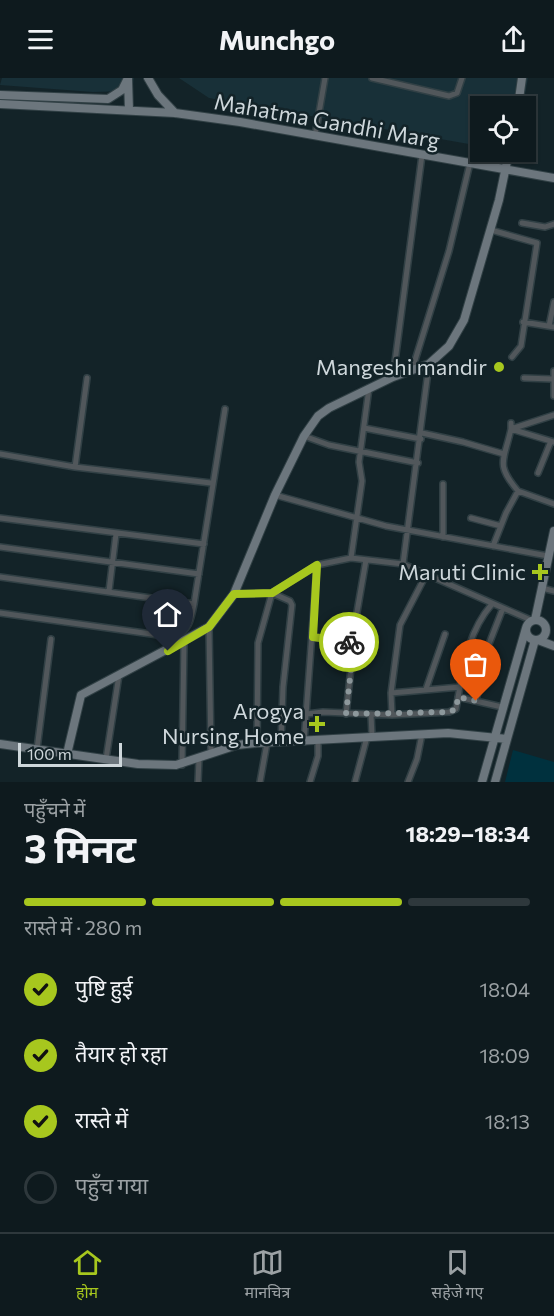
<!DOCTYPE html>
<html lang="hi">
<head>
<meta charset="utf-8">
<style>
  :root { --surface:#0e1a1e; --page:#1c272b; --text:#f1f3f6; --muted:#9ba1a4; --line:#2e383c; --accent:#a7c71e }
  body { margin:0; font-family:Commissioner,"Noto Sans Devanagari",sans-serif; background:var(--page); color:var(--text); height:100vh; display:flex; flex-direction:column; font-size:22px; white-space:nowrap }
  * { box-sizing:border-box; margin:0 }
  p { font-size:20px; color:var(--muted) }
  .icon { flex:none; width:33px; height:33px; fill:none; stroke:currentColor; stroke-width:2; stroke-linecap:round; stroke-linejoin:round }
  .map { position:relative; height:704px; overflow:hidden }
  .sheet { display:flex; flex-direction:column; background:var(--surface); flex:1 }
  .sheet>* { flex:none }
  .fabs { position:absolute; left:470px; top:18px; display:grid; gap:12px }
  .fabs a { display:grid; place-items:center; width:66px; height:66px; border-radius:0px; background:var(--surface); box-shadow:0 2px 4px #0004,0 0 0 2px var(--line); font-size:30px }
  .scale { position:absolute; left:18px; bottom:15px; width:104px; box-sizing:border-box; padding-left:6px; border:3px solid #ced7db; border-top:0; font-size:16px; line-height:21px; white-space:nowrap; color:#ced7db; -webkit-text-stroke:4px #132328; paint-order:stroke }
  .pin { position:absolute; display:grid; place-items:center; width:51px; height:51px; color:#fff; margin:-62px -26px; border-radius:50% 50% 50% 0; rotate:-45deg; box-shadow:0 0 6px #0007 }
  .pin .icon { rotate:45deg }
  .courier { position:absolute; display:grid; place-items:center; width:60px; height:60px; margin:-30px; border:4px solid #a7c71e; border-radius:50%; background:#fff; color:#222; box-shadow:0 2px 8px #0007 }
  .overview em { font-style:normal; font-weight:700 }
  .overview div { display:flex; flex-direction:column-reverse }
  .overview { display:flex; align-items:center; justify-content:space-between; height:102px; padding:0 24px }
  h1 { font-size:39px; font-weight:700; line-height:45px }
  .bar { display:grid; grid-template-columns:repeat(4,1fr); gap:9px 6px; align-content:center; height:72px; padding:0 24px }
  .bar i { height:8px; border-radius:4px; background:var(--line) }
  .bar .current { background:var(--accent) }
  .bar p { grid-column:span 4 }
  ol { padding:0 24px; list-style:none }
  li { display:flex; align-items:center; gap:18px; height:66px }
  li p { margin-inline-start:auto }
  li .icon { padding:6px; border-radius:50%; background:var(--accent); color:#111; stroke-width:4 }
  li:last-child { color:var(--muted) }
  li i { width:33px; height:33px; border:3px solid var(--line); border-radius:50% }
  header { display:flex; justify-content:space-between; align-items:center; height:78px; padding:0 24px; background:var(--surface); font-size:27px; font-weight:700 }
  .tab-bar { display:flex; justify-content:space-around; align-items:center; height:84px; border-top:2px solid var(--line); background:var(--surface); font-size:16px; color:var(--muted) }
  .tab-bar a { display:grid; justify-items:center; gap:3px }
  .tab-bar .current { color:var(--accent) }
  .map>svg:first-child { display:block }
</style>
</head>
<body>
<header><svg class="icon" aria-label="menu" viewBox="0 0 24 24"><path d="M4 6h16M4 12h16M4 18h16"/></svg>Munchgo<svg class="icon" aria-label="share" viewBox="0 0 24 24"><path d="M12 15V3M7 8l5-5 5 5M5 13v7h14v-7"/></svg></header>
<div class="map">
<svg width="554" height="704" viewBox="0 0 554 704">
  <rect width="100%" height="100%" fill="#132328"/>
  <path fill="#183038" d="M2 0H134L133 6 126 13 93 14 0 7Z
    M179 0H528L523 28H480V68L209 20Z"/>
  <path fill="#00313e" d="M513 672 554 684V704H505Z"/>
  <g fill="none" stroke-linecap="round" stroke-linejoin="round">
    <defs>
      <path id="street" d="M372 0 449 18 457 15 462 0
        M315 58 325 0
        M522 145 545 149 554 146
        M491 152 537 165 521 268 512 279
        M523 244 554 249
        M549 248 554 224
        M412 292 449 173 470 85
        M554 293V318
        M393 299 422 77
        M524 300 552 301
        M511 345V351L554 364
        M364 350 421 361
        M422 355 463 364 504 376
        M304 358 329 367 418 385
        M0 376 75 389 211 405
        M75 389 87 300
        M538 395 551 363
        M518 413C495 386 504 383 511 351L554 337
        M275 417 386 448 548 478
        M0 440 204 466
        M471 440 501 448
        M443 459V406
        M493 468 506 435 518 413 554 426
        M0 469 199 496
        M351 480 362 403 359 384 369 310
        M403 486 429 286
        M0 499 194 526 225 331
        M542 510 554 513
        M109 513 116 456
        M234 516 272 515 317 487 351 480 403 486 533 543
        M0 535 173 559C189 553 191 542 194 526
        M209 549 211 675
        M313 559 354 565
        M426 611 445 556
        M391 615 460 609
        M458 619 502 629
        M476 623 487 571 503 530
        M307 636 323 634 392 637 449 634 456 631C463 593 466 556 492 526
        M346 636 357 534 366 482
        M371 636 372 658
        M392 637 391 615 400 547 427 495
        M304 664 317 487
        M257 665 258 565 272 515 290 523 292 527 283 609 281 665
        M37 671 51 561
        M106 681 119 597
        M182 687 184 565
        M198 704 199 681
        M260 704 267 665
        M310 704 318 678V661
        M355 704 367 659
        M408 704 417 681 422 656"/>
      <path id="secondary" d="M148 0 158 17 175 35
        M128 1 129 32
        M0 17 108 21 122 12 128 0
        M0 26 175 35 240 44 554 100
        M518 28 522 0
        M535 542 554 453
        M526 552a10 10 0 1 1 20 0a10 10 0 1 1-20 0Z
        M538 562 554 568
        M0 666 138 686 176 687 237 667 257 665 448 655 507 661
        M67 676 81 617 209 549 234 516 275 417 304 358 318 338 329 330 393 299 429 286 449 268 464 242 499 122 509 74
        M482 704 526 550
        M495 704 535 562"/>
    </defs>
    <use href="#street" stroke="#314045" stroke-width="8"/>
    <use href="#secondary" stroke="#314045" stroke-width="10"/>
    <use href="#street" stroke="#51575b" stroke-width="5"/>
    <use href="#secondary" stroke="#6c767d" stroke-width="8"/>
  </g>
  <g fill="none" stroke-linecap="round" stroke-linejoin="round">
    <path stroke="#8d989c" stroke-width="6" stroke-dasharray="0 10.8" d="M349 564 354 565 346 636 449 634 456 631 458 619 476 623"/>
    <path stroke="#a7c71e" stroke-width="8" d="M168 573 209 549 234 516 272 515 317 487 313 559 349 564"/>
  </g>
  <g fill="#a7c71e" stroke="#132328" stroke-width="2">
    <circle cx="499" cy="289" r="6"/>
    <path d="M537 485h6v6h6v6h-6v6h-6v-6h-6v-6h6z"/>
    <path d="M314 637h6v6h6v6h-6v6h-6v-6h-6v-6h6z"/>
  </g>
  <g text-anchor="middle" stroke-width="5" stroke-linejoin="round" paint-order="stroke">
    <g font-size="22" fill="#ced7db" stroke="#132328">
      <text transform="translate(327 43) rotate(10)" y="8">Mahatma Gandhi Marg</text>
    </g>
    <g font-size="22" fill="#ced7db" stroke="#132328" text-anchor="end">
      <text x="487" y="297">Mangeshi mandir</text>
      <text x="526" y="502">Maruti Clinic</text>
      <text x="304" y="641">Arogya<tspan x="304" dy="25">Nursing Home</tspan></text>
    </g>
  </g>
</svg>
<div class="fabs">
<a><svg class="icon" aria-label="locate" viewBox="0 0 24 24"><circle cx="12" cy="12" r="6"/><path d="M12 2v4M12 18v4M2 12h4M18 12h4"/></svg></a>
</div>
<div class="scale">100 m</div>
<div class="pin" style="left:476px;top:623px;background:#ea580c"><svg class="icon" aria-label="bag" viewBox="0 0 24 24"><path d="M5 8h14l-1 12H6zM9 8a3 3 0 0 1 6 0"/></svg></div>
<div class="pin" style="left:168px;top:573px;background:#1f2937"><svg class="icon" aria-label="home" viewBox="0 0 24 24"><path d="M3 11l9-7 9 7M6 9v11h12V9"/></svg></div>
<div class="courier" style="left:349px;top:564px"><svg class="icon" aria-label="bike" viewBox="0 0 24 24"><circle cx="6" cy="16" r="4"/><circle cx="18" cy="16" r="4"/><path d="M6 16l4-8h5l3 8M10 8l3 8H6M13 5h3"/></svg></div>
</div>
<section class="sheet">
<div class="overview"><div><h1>3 मिनट</h1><p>पहुँचने में</p></div><em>18:29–18:34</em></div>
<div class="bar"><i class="current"></i><i class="current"></i><i class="current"></i><i></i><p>रास्ते में · 280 m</p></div>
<ol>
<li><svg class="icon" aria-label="check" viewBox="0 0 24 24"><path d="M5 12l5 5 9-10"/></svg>पुष्टि हुई<p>18:04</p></li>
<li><svg class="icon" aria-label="check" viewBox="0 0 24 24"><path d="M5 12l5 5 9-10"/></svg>तैयार हो रहा<p>18:09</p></li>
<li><svg class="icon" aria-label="check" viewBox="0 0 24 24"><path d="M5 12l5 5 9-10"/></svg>रास्ते में<p>18:13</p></li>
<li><i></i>पहुँच गया</li>
</ol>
</section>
<nav class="tab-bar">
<a class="current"><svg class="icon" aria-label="home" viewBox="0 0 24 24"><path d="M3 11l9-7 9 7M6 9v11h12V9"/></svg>होम</a>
<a><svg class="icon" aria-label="map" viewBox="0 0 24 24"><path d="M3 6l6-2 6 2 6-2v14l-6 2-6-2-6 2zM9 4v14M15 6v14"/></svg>मानचित्र</a>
<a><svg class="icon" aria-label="saved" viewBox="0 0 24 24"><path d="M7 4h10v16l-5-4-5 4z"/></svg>सहेजे गए</a>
</nav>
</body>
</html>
